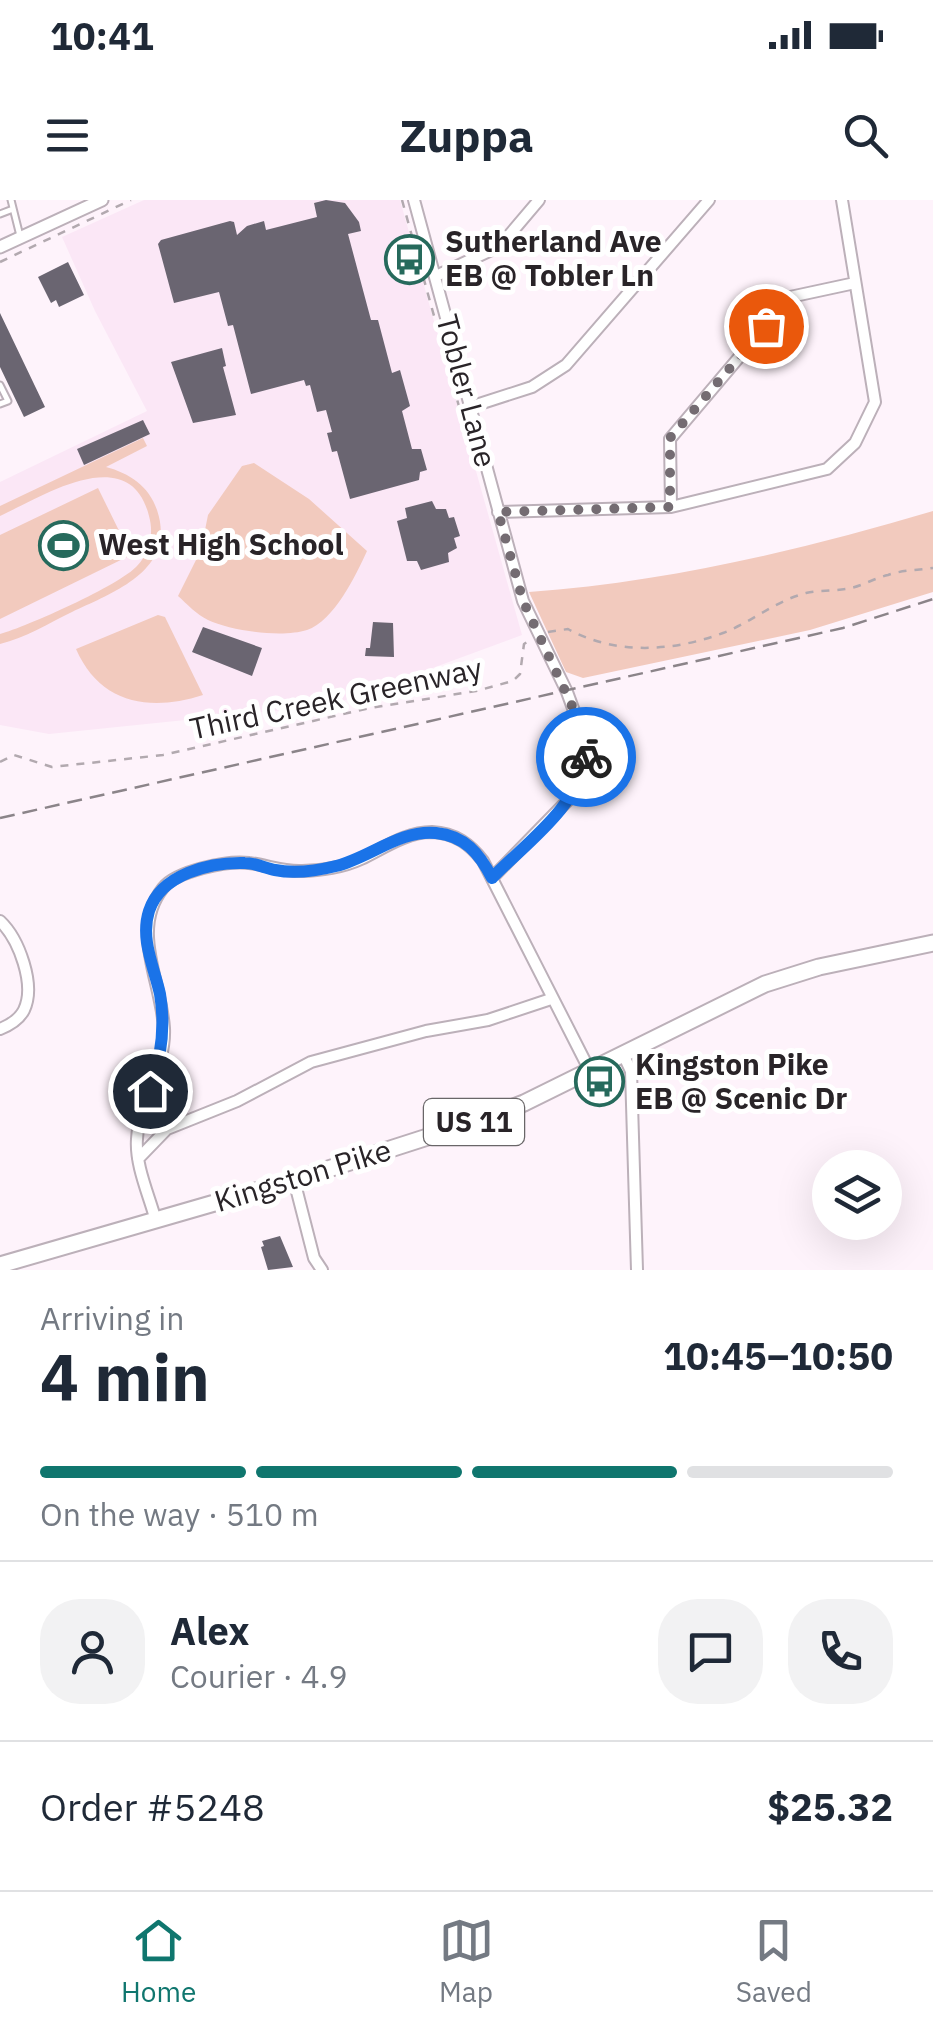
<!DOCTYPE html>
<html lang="en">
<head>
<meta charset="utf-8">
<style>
  :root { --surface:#fff; --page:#f2f2f3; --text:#1f2937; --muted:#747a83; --line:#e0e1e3; --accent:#0f766e }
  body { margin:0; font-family:"IBM Plex Sans",sans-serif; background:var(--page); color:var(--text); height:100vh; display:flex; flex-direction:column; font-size:38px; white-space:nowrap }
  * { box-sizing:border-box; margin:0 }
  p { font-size:32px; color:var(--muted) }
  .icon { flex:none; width:55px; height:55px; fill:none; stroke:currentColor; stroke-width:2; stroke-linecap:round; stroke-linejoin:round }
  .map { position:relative; height:1070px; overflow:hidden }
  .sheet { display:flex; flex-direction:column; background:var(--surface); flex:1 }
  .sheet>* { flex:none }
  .buttons { position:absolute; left:812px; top:950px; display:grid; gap:20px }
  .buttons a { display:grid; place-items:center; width:90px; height:90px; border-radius:50%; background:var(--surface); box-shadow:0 10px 40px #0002; font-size:50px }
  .pin { position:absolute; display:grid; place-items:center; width:85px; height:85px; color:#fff; margin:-42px; border:5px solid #fff; border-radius:50%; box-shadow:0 2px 10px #0007 }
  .courier { position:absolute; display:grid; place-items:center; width:100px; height:100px; margin:-50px; border:8px solid #1a73e8; border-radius:50%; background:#fff; color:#222; box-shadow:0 2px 12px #0007 }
  .summary em { font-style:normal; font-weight:700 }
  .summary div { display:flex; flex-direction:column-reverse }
  .summary { display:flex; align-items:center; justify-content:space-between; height:170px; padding:0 40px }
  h1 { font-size:65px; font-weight:700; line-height:75px }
  .bar { display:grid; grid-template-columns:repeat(4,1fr); gap:15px 10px; align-content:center; height:120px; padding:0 40px }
  .bar i { height:12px; border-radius:8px; background:var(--line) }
  .bar .selected { background:var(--accent) }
  .bar p { grid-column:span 4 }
  .line { display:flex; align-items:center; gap:25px; padding:0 40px; border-top:2px solid var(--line) }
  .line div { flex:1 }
  .round { display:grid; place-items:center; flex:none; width:105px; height:105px; border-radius:40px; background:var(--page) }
  .status { display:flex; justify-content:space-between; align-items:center; height:70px; padding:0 50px; background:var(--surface); direction:ltr }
  .status svg { height:28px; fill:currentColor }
  header { display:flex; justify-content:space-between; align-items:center; height:130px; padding:0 40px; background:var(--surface); font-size:45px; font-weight:700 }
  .menu { display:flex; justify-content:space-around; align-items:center; height:140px; border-top:2px solid var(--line); background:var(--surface); font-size:28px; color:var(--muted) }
  .menu a { display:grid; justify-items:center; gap:5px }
  .menu .selected { color:var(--accent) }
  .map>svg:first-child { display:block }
</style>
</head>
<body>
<div class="status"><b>10:41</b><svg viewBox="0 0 49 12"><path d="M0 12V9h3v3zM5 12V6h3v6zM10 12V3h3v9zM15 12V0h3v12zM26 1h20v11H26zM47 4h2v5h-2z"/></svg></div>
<header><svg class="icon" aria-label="menu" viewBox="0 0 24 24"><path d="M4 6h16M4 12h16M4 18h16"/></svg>Zuppa<svg class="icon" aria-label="search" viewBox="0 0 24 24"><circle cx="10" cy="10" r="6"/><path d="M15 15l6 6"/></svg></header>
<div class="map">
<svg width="933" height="1070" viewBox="0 0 933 1070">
  <rect width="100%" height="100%" fill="#fef3fb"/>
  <path fill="#fbe7f6" d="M144 0H400L522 435 332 505 49 534 0 525V282L147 211 95 111 62 37Z"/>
  <path fill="#f2cabe" d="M143 238 147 246 106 267C129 273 149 286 157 310 177 370 114 392 72 412 49 423 25 438 0 444V434C26 427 120 385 137 366 150 353 154 334 149 316 130 239 41 297 0 316V306Z
    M254 263 309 299 367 351C356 375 334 421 307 430 282 438 231 431 208 420 197 415 187 404 178 396L201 350 208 315 242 266Z
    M98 288 131 355 0 419V335Z
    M933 311V392L810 430 583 478 566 472 529 392C666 382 802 350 933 311Z
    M158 415 165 417 203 495C150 512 100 504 76 449Z"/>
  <path fill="#6a6571" d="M326 0 345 3 359 22 361 31 348 34 371 120H378L392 173 400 170 410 206 402 211 412 249H421L427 270 420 272 419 280 350 299 337 251 332 252 327 233 332 232 326 210 317 212 310 185 306 186 304 180 251 194 233 125 228 126 219 92 174 103 158 44 161 40 230 21 234 22 237 35 247 26 264 21 266 30 317 17 314 3Z
    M68 62 84 95 59 107 56 100 51 103 38 77Z
    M0 113 45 207 24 217 0 167Z
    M222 148 226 166 223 167 236 215 193 223 171 162Z
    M143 220 150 234 84 265 77 249Z
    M432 301 436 309H446L449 318 454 317 460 336 454 338 457 348 448 353 449 362 421 370 417 361H407L397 321 407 318 405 308Z
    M373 422 393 423 394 457 365 456 366 448H370Z
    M203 427 262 448 252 476 192 452Z
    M280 1036 293 1067 268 1070 261 1047 264 1046 262 1041Z"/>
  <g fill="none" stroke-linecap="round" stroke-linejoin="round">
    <defs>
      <path id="service" d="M11 0 20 36
        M0 14 13 9
        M0 185 8 201 0 204"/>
      <path id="minor" d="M414 0 523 401 567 492 585 541 583 574 574 594 492 678
        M436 76 500 46 539 0
        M470 207 532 187 566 165 709 0
        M671 307 670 239 790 97 855 83
        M498 312 671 307 827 269 855 243 875 202 842 0
        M0 721C19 739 36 785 24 810 19 820 10 825 0 829
        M623 854 631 871 637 1070
        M143 912 167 929
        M138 959 167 929 237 901 311 862 426 831 488 820 551 799
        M294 980 314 1058 322 1070
        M156 1021C149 995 135 965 137 939 139 901 166 867 164 828 161 780 130 730 163 688 176 671 228 660 249 663 267 665 283 672 302 671 320 671 344 667 361 659 384 648 406 632 432 632 455 633 470 644 483 661L590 871"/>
      <path id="tertiary" d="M0 47 102 0"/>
      <path id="primary" d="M0 1065 294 980 471 923 524 903 765 784 819 767 933 743"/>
    </defs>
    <use href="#service" stroke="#bcb0b9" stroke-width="9"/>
    <use href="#minor" stroke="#bcb0b9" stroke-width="14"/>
    <use href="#tertiary" stroke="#bcb0b9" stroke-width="15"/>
    <use href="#primary" stroke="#bcb0b9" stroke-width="19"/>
    <path stroke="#b2a9af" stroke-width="2.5" stroke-dasharray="8 8" stroke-linecap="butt" d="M402 0 476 268
      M0 62 131 0
      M548 432 568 429C615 455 672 452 723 433 752 422 775 401 806 393 821 390 837 391 851 388 864 385 875 378 888 375 902 370 918 370 933 368
      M0 562 14 555 52 567 163 555 370 508 476 491 513 481 520 474 524 444 532 439"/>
    <use href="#service" stroke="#fff" stroke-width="5"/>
    <use href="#minor" stroke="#fff" stroke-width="10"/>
    <use href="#tertiary" stroke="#fff" stroke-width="11"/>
    <use href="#primary" stroke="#fff" stroke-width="15"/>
    <path stroke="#8b8489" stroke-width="2.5" stroke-dasharray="15 8" stroke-linecap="butt" d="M0 618 843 428 933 399"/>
  </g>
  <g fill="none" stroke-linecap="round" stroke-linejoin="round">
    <path stroke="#746c72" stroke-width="10" stroke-dasharray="0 18" d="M586 557 580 523 523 401 498 312 670 307V238L766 126"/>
    <path stroke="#1a73e8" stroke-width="12" d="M150 891C161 859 166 828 160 794 154 767 140 739 149 711 161 674 210 662 245 663 255 663 265 668 275 670 294 674 316 671 336 666 369 658 401 629 436 633 465 636 479 653 492 678 526 643 578 607 586 557"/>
  </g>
  <defs>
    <symbol id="bus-ring" viewBox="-11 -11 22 22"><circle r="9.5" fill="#fff" stroke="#266a5c" stroke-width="1.5"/><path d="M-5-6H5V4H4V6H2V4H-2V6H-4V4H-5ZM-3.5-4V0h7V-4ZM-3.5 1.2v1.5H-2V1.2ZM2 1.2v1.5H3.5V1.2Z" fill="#266a5c"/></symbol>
    <symbol id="stadium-ring" viewBox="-11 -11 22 22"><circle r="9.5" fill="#fff" stroke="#266a5c" stroke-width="1.5"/><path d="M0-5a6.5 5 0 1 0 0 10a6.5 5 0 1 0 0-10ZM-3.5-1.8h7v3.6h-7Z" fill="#266a5c"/></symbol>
  </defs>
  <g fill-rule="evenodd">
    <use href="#bus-ring" x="382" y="32" width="55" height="55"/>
    <use href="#stadium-ring" x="36" y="318" width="55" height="55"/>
    <use href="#bus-ring" x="572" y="854" width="55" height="55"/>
  </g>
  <g text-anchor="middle" stroke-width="10" stroke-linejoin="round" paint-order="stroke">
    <rect fill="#fff" stroke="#696668" stroke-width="2.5" x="424" y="899" width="100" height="46" rx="8"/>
    <g font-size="28" font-weight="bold" fill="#292428">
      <text x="474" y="932">US 11</text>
    </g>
    <g font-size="30" font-weight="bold" fill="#292428" stroke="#fff" text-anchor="start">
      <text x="445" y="52">Sutherland Ave<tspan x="445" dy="34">EB @ Tobler Ln</tspan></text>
      <text x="98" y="355">West High School</text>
      <text x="635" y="875">Kingston Pike<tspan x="635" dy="34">EB @ Scenic Dr</tspan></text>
    </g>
    <g font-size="30" fill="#292428" stroke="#fff">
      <text transform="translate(466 191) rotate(75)" y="10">Tobler Lane</text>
      <text transform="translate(336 499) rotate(-12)" y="10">Third Creek Greenway</text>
      <text transform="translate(303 976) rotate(-17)" y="10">Kingston Pike</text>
    </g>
  </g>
</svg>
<div class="buttons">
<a><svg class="icon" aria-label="layers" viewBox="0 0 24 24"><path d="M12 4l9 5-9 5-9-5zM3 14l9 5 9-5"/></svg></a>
</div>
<div class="pin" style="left:766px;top:126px;background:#ea580c"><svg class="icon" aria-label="bag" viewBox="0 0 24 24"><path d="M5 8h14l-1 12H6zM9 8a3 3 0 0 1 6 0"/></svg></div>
<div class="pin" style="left:150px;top:891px;background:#1f2937"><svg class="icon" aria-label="home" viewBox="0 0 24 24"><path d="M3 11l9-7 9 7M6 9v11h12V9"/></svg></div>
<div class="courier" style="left:586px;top:557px"><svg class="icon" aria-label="bike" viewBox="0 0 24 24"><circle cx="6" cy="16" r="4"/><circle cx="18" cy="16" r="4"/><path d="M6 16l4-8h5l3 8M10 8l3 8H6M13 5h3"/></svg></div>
</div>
<section class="sheet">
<div class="summary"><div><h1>4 min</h1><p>Arriving in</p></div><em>10:45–10:50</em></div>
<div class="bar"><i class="selected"></i><i class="selected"></i><i class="selected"></i><i></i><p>On the way · 510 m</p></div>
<div class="line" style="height:180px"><a class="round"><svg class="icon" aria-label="person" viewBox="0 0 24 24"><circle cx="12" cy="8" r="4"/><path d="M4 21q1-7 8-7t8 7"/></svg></a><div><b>Alex</b><p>Courier · 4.9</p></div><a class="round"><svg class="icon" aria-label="chat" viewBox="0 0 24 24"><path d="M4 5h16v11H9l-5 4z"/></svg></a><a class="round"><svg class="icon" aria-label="phone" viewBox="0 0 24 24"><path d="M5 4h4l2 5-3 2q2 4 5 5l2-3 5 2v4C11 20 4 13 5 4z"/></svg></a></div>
<div class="line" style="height:130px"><div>Order #5248</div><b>$25.32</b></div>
</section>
<nav class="menu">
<a class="selected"><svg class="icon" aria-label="home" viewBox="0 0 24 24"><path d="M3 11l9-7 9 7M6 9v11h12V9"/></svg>Home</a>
<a><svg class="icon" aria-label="map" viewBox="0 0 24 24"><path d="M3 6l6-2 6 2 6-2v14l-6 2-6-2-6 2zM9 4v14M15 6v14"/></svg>Map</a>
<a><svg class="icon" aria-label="saved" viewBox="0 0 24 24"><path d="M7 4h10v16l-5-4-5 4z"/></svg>Saved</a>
</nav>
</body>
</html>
